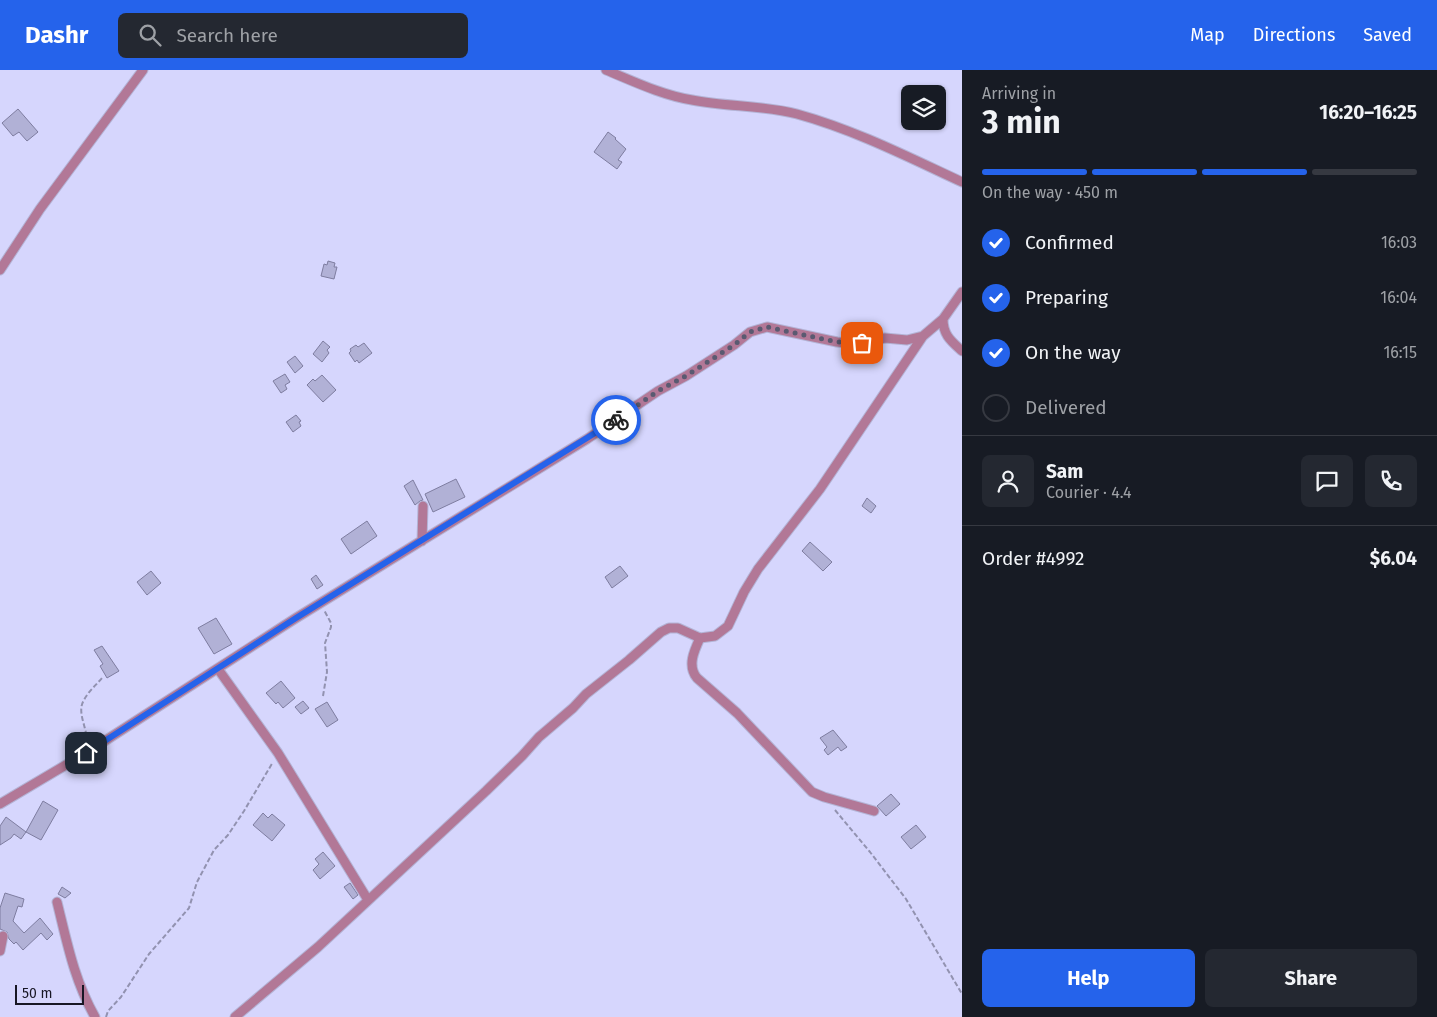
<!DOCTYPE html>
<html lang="en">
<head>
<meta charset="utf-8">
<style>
  :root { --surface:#171b24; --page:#242831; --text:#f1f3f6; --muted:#9ea1a6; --line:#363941; --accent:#2563eb }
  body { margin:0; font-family:"Fira Sans",sans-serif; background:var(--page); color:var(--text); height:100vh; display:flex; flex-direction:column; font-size:19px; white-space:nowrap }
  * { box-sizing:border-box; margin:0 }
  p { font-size:16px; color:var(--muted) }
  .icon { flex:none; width:28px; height:28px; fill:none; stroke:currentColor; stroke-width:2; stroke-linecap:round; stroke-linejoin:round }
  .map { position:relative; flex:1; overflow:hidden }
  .drawer { display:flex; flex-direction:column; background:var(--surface); width:475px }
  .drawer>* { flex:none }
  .tools { position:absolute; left:901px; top:15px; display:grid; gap:10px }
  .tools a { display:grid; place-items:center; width:45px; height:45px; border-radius:8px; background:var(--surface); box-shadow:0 1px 4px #0004; font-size:25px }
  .scale { position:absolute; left:15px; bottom:12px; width:69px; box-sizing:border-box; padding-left:5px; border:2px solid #181725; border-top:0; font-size:14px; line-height:18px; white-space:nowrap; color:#181725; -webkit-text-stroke:4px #d6d6fd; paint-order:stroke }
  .pin { position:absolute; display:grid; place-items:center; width:42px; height:42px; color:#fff; margin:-21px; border-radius:10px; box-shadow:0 2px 8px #0006 }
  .courier { position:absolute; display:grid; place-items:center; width:50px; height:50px; margin:-25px; border:4px solid #2563eb; border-radius:50%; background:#fff; color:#222; box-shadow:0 1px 6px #0007 }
  .headline em { font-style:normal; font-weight:700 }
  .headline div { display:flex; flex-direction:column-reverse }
  .headline { display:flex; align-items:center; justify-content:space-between; height:85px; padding:0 20px }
  h1 { font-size:32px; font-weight:700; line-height:38px }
  .bar { display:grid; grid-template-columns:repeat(4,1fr); gap:8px 5px; align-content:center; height:60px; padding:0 20px }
  .bar i { height:6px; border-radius:4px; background:var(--line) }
  .bar .selected { background:var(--accent) }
  .bar p { grid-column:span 4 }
  .line { display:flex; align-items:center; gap:12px; padding:0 20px; border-top:1px solid var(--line) }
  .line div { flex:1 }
  .round { display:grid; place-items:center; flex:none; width:52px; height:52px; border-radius:8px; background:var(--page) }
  ol { padding:0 20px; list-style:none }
  li { display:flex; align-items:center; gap:15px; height:55px }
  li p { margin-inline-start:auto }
  li .icon { padding:5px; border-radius:50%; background:var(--accent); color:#fff; stroke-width:4 }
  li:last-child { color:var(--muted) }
  li i { width:28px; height:28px; border:2px solid var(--line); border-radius:50% }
  .button { display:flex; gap:10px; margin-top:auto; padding:10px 20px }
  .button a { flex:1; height:58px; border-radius:8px; background:var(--accent); color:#fff; font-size:20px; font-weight:700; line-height:58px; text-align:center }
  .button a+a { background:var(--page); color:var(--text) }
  header { display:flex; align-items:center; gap:30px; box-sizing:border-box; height:70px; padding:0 25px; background:var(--accent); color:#fff }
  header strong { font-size:24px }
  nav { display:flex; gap:28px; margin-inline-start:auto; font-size:18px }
  .search { width:350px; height:45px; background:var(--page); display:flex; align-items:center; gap:12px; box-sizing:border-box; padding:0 18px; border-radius:8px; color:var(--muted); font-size:19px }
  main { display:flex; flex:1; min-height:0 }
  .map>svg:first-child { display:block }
</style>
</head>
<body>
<header>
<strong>Dashr</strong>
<div class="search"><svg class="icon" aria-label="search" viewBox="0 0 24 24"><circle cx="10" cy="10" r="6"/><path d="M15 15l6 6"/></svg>Search here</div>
<nav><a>Map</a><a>Directions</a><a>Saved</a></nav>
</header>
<main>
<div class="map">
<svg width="962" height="947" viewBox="0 0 962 947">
  <rect width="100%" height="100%" fill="#d6d6fd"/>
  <path fill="#b1b1d6" stroke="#7e7da0" d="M18 39 38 62 27 71 19 62 13 66 2 53Z
    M608 62 616 68 615 69 626 79 618 90 622 92 617 99 594 82Z
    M328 191 335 193 334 197H337L334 209 321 206 324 194 327 195Z
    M323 271 330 277 327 280 329 283 322 292 313 284Z
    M364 273 372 283 359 293 357 290 355 292 349 283 351 281 350 279 356 275 358 277Z
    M295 286 303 296 295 303 287 292Z
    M285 304 290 312 285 315 287 319 281 323 273 311Z
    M322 305 336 320 323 332 307 315 313 309 315 311Z
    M296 345 301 351 299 352 301 356 293 362 286 352Z
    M456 409 465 427 433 442 425 424Z
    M413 410 423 430 420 431 415 435 404 416Z
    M867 428 876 436 871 443 862 436Z
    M367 451 377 466 351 484 341 469Z
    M810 472 832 492 823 501 802 481Z
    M620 496 628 506 612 518 605 507Z
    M151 501 161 513 147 525 137 512Z
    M316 505 323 515 317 519 311 509Z
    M216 548 232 574 214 584 198 558Z
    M102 576 119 601 107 608 100 596 103 594 94 580Z
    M281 611 295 628 283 638 278 632 276 634 266 623Z
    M303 631 309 638 301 644 295 637Z
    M327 632 338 650 327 657 315 639Z
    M833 660 847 677 841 681 838 677 828 685 824 680 827 677 820 668Z
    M891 724 900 734 886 746 877 736Z
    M43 731 58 740 41 770 26 762Z
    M263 743 268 748 272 744 285 755 272 771 253 755Z
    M6 747 26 762 21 769 14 764 11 768 0 775V756Z
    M916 755 926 767 911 779 901 767Z
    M323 782 335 796 320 809 313 800 319 794 315 789Z
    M350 813 358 825 353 829 344 817Z
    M62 817 71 823 65 828 58 824Z
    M5 823 24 829 22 837 18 836 13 851 24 863 40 848 53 864 47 870 41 863 23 880 16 872 14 874 9 869 7 862 0 859V838Z"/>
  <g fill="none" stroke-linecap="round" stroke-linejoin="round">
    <defs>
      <path id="minor" d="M606 0C635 12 662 25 692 30 727 37 763 35 797 44 855 60 908 87 962 112
        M0 200 40 139 143 0
        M943 249C943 265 951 271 962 281
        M422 471 423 436
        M218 599 278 683 368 830
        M0 734 86 683 296 548 587 369 658 321 686 306 734 275 750 262 767 257 837 272 856 274 885 268 907 270 923 266 943 249 962 222
        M874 741 824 727 812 722 737 643 697 608C687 596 694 581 700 568L715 566 728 556 744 522 758 499 820 419 923 266
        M57 832C67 872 74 910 95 947
        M0 881 3 866
        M235 947 318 877 486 721 522 686 539 667 573 638 586 624 629 590 661 562 669 558H678L700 568"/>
    </defs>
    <use href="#minor" stroke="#b4b4d6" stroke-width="11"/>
    <path stroke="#9292b0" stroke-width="2" stroke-dasharray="5 2.5" stroke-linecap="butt" d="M323 626 327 602 325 573 331 557V553L324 540
      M87 673C88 659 76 642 84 630 88 622 96 615 102 608
      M835 740 870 782 906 829 962 924
      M106 947 108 941 121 927 149 884 189 838 197 812 214 780 228 765 244 741 273 692"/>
    <use href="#minor" stroke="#b27897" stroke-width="9"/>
  </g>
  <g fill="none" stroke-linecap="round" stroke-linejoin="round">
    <path stroke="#5a5a71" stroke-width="5" stroke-dasharray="0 9" d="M616 350 658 321 686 306 734 275 750 262 767 257 837 272 862 273"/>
    <path stroke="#2563eb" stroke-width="6" d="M86 683 296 548 616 350"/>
  </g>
</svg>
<div class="tools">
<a><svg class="icon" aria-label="layers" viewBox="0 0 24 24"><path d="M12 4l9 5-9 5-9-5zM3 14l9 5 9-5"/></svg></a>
</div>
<div class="scale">50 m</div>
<div class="pin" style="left:862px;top:273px;background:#ea580c"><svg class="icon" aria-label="bag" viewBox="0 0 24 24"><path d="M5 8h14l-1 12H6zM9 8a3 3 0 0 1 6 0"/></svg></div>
<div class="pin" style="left:86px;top:683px;background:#1f2937"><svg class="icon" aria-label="home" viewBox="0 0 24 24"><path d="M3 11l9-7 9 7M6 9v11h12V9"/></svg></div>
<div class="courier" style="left:616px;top:350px"><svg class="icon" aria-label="bike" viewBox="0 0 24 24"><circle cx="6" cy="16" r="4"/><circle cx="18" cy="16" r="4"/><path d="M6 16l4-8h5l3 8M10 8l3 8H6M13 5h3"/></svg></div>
</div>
<section class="drawer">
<div class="headline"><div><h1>3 min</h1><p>Arriving in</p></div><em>16:20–16:25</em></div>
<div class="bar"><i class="selected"></i><i class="selected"></i><i class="selected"></i><i></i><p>On the way · 450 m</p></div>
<ol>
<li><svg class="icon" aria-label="check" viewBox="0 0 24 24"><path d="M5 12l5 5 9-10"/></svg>Confirmed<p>16:03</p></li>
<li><svg class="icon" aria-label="check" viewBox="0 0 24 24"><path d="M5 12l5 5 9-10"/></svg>Preparing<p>16:04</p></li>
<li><svg class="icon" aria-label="check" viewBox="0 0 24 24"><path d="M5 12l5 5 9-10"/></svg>On the way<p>16:15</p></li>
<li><i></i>Delivered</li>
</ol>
<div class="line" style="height:90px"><a class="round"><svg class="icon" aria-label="person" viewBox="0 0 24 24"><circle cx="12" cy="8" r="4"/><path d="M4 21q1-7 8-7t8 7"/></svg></a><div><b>Sam</b><p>Courier · 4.4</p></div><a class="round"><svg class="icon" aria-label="chat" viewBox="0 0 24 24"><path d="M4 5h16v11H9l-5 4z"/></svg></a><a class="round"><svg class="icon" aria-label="phone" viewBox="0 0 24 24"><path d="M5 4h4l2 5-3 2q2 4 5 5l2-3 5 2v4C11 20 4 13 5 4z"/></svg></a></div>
<div class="line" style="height:65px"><div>Order #4992</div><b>$6.04</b></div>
<div class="button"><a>Help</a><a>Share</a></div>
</section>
</main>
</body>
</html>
